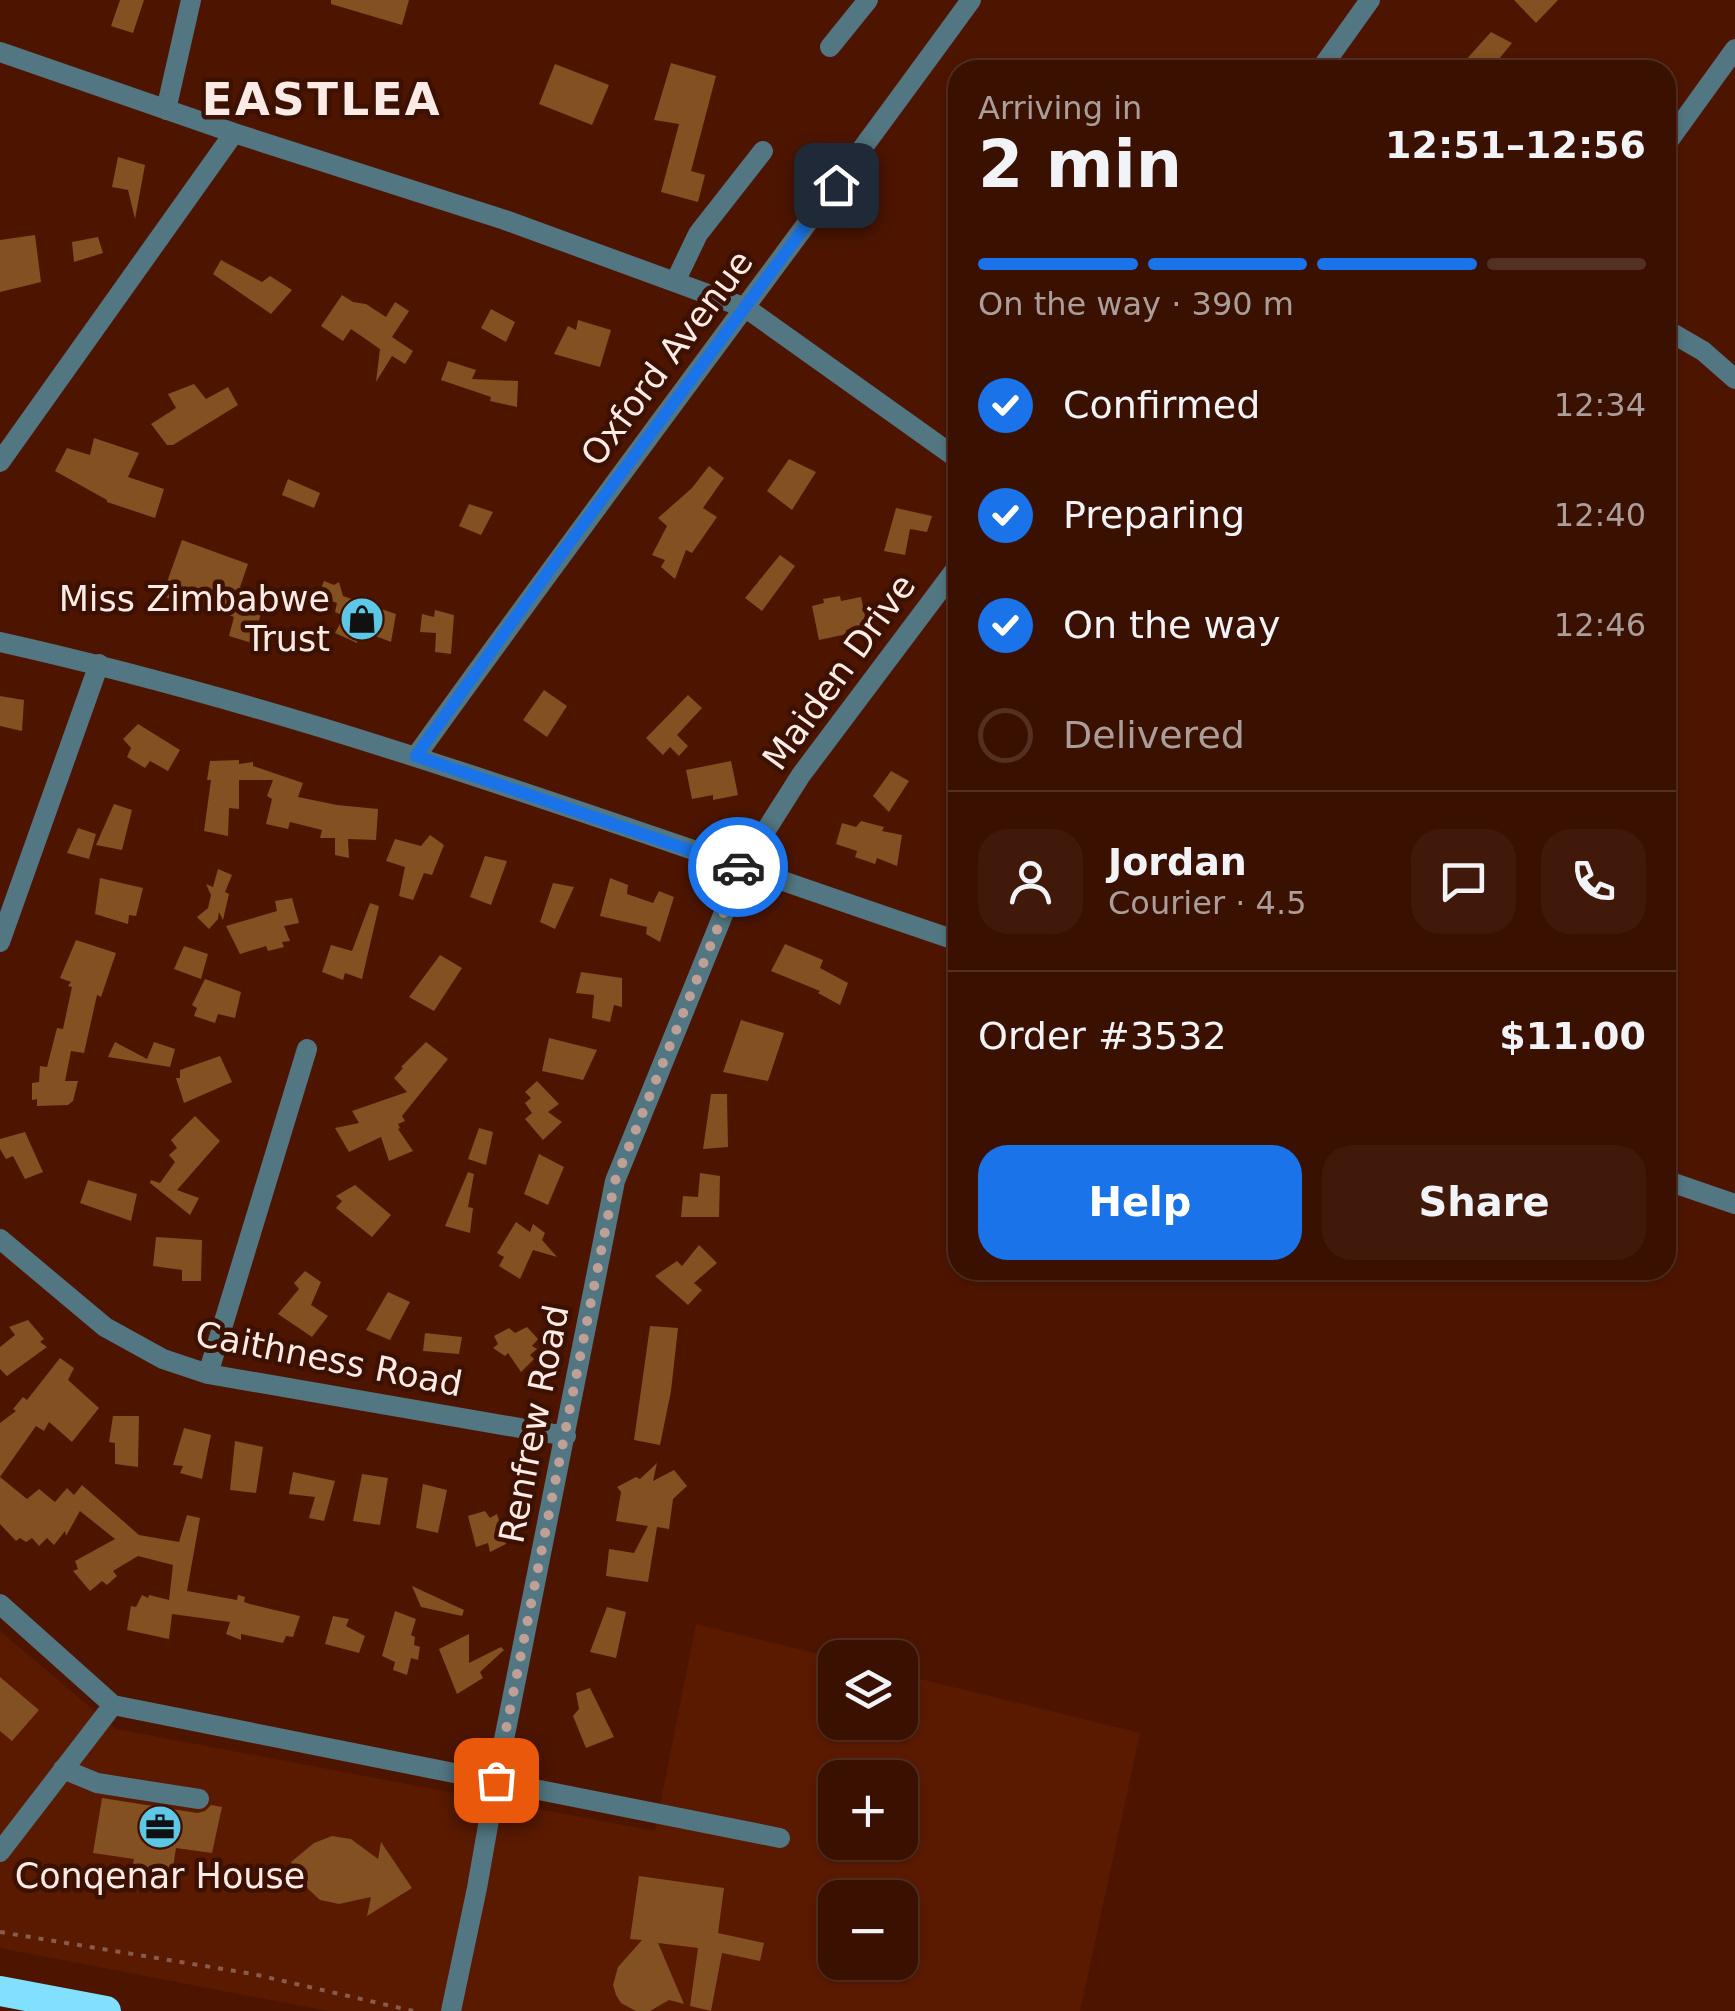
<!DOCTYPE html>
<html lang="en">
<head>
<meta charset="utf-8">
<style>
  :root { --surface:#3a1000; --page:#41190a; --text:#f1f3f6; --muted:#ab9d99; --line:#543022; --accent:#1a73e8 }
  body { margin:0; font-family:"DejaVu Sans",sans-serif; background:var(--page); color:var(--text); height:100vh; display:flex; flex-direction:column; font-size:38px; white-space:nowrap }
  * { box-sizing:border-box; margin:0 }
  p { font-size:32px; color:var(--muted) }
  .icon { flex:none; width:55px; height:55px; fill:none; stroke:currentColor; stroke-width:2; stroke-linecap:round; stroke-linejoin:round }
  .map { position:relative; flex:1; overflow:hidden }
  .panel { position:absolute; left:948px; top:60px; width:728px; height:1220px; display:flex; flex-direction:column; background:var(--surface); border-radius:30px; box-shadow:0 2px 8px #0004,0 0 0 2px var(--line) }
  .panel>* { flex:none }
  .tools { position:absolute; left:818px; top:1640px; display:grid; gap:20px }
  .tools a { display:grid; place-items:center; width:100px; height:100px; border-radius:20px; background:var(--surface); box-shadow:0 2px 8px #0004,0 0 0 2px var(--line); font-size:50px }
  .pin { position:absolute; display:grid; place-items:center; width:85px; height:85px; color:#fff; margin:-42px; border-radius:20px; box-shadow:0 5px 15px #0006 }
  .courier { position:absolute; display:grid; place-items:center; width:100px; height:100px; margin:-50px; border:8px solid #1a73e8; border-radius:50%; background:#fff; color:#222; box-shadow:0 2px 12px #0007 }
  .overview em { font-style:normal; font-weight:600 }
  .overview div { display:flex; flex-direction:column-reverse }
  .overview { display:flex; align-items:center; justify-content:space-between; height:170px; padding:0 30px }
  h1 { font-size:65px; font-weight:600; line-height:75px }
  .bar { display:grid; grid-template-columns:repeat(4,1fr); gap:15px 10px; align-content:center; height:120px; padding:0 30px }
  .bar i { height:12px; border-radius:8px; background:var(--line) }
  .bar .current { background:var(--accent) }
  .bar p { grid-column:span 4 }
  .line { display:flex; align-items:center; gap:25px; padding:0 30px; border-top:2px solid var(--line) }
  .line div { flex:1 }
  .round { display:grid; place-items:center; flex:none; width:105px; height:105px; border-radius:30px; background:var(--page) }
  ol { padding:0 30px; list-style:none }
  li { display:flex; align-items:center; gap:30px; height:110px }
  li p { margin-inline-start:auto }
  li .icon { padding:10px; border-radius:50%; background:var(--accent); color:#fff; stroke-width:4 }
  li:last-child { color:var(--muted) }
  li i { width:55px; height:55px; border:5px solid var(--line); border-radius:50% }
  .cta { display:flex; gap:20px; margin-top:auto; padding:20px 30px }
  .cta a { flex:1; height:115px; border-radius:30px; background:var(--accent); color:#fff; font-size:40px; font-weight:600; line-height:115px; text-align:center }
  .cta a+a { background:var(--page); color:var(--text) }
  .map>svg:first-child { display:block }
</style>
</head>
<body>
<div class="map">
<svg width="1735" height="2011" viewBox="0 0 1735 2011">
  <rect width="100%" height="100%" fill="#4d1500"/>
  <path fill="#5a1a00" fill-rule="evenodd" d="M696 1624 835 1658V1722H900V1674L1140 1733 1080 2011H328L0 1948V1631L116 1729 655 1831ZM835 1778H900V1842H835ZM835 1898H900V1962H835Z"/>
  <path fill="#825021" d="M120 0H144L133 33 111 26Z
    M331 0H409L402 25 331 4Z
    M1514 0H1558L1536 23Z
    M1491 32 1512 43 1490 70H1474L1464 62Z
    M671 63 716 76 691 171 705 175 698 202 661 192 679 124 654 120Z
    M555 64 609 85 592 125 539 104Z
    M118 157 145 165 135 219 128 190 112 187Z
    M35 235 41 282 0 292V240Z
    M98 237 103 253 74 262 72 242Z
    M221 260 262 282 270 276 292 290 271 314 213 274Z
    M342 295 353 302 366 304 386 317 395 302 409 311 392 337 413 351 405 364 392 356 376 382 380 349 351 329 343 341 321 326Z
    M491 309 515 322 506 342 481 328Z
    M578 320 611 330 600 367 554 354 568 326 576 330Z
    M448 361 476 370 472 379 518 381 517 407 490 401 491 397 441 380Z
    M194 384 206 399 228 387 238 405 173 445H167L151 424 176 408 168 394Z
    M94 438 139 453 128 477 164 489 155 518 107 502V500L55 471 67 448 90 455Z
    M789 459 816 472 792 510 767 491Z
    M709 466 724 478 703 508 717 517 692 553 686 550 675 579 661 567 665 560 652 555 667 526 658 518 692 488Z
    M288 479 320 493 314 508 282 495Z
    M469 504 493 512 481 535 459 526Z
    M896 508 932 516 927 532 910 529 905 555 884 551Z
    M182 540 248 564 240 587 267 594 252 643 229 636 234 617 183 599 182 603 162 596Z
    M780 555 795 566 762 611 745 598Z
    M324 581 334 585 339 582 343 596 396 614 391 642 360 630 357 643 335 633 344 616 335 612 337 603 318 596Z
    M840 596 841 601 861 597 867 626 846 630 847 634 819 640 812 606 824 603 823 599Z
    M435 610 454 615 451 654 435 652 436 633 420 632 422 614 434 617Z
    M544 690 567 706 547 737 523 720Z
    M688 695 702 708 677 735 688 746 679 756 670 747 663 755 646 738Z
    M0 696 24 700 22 731 0 726Z
    M138 724 180 750 168 771 150 761 145 768 127 757 131 748 123 739Z
    M239 760V764L253 762V766L303 783 298 797 337 805 378 809 376 840 348 839 349 858 335 855V838H320L322 830 290 822 288 829 266 824 272 799 267 796 273 780H239V809L229 808 228 836 204 831 211 780H207L210 761Z
    M731 761 738 795 713 800V795L692 799 686 770Z
    M891 771 909 781 889 812 873 796Z
    M114 804 132 810 122 850 96 845Z
    M861 821 884 827 882 831 902 835 897 866 877 858 875 864 855 857 857 851 836 844 842 823 856 827Z
    M78 828 96 834 89 859 67 853Z
    M430 835 444 845 432 875 424 873 413 900 399 896 405 867 386 861 395 839 421 846Z
    M485 856 507 861 491 905 470 897Z
    M218 869 232 875 225 892 229 894 223 920 219 912 218 919 209 929 197 917 208 908 211 895 206 884 213 887Z
    M100 878 143 888 136 916 129 915 128 924 95 914Z
    M610 878 628 885 627 894 653 903 659 891 674 897 660 942 646 934 647 927 600 916Z
    M553 883 574 887 555 929 540 922Z
    M292 898 299 923 284 926 290 941 282 942 284 947 268 951 266 946 240 954 226 926 277 911 275 901Z
    M370 903 379 906 362 979 345 973 343 980 322 972 331 945 352 951Z
    M76 940 116 953 101 997 97 995 84 1053 71 1051 65 1081H78L73 1101 68 1105 37 1106V1099L32 1100V1083L39 1082 40 1066 47 1067 57 1028 63 1029 72 987 68 986 71 982 60 978Z
    M785 944 823 960 820 968 848 983 840 1005 818 993 820 991 771 971Z
    M184 946 208 954 201 979 174 969Z
    M440 955 462 968 434 1011 409 997Z
    M581 972 622 978V1007L614 1005 610 1022 592 1018 594 995 576 993Z
    M205 979 241 992 235 1018 218 1014 215 1023 194 1016 197 1008 192 1005Z
    M741 1020 784 1033 768 1081 723 1072Z
    M549 1038 597 1050 583 1080 542 1071Z
    M115 1042 147 1059 154 1042 175 1049 170 1067 108 1057Z
    M426 1042 448 1059 402 1116 405 1121 398 1124 400 1128 398 1129 413 1151 389 1161 381 1137 349 1152 335 1128 359 1123 352 1111 407 1092 394 1078 403 1068 401 1067Z
    M220 1056 232 1082 184 1103 176 1078H180V1070Z
    M537 1081 559 1104 548 1112 562 1122 543 1140 525 1119 532 1113 525 1103 531 1098 525 1092Z
    M711 1094H727L728 1147 703 1149Z
    M195 1116 220 1141 177 1190 199 1198 190 1215 150 1183 151 1180 160 1183 175 1162 169 1155 177 1148 171 1140Z
    M479 1128 493 1132 486 1165 468 1159Z
    M25 1132 43 1172 25 1179 13 1156 6 1159 0 1149V1139Z
    M539 1154 564 1167 548 1205 524 1194Z
    M468 1172 474 1174 468 1207 473 1208 470 1233 445 1226Z
    M700 1173 720 1176 719 1217H681L683 1196 698 1197Z
    M88 1180 137 1194 131 1221 80 1203Z
    M355 1185 391 1215 372 1237 336 1208 342 1201 336 1196Z
    M516 1222 530 1232 533 1224 545 1233 542 1240 557 1257 533 1250 520 1279 499 1266 504 1257 497 1253Z
    M156 1237 202 1240 201 1281H182V1270L153 1266Z
    M699 1245 717 1263 694 1283 702 1290 688 1305 655 1276 677 1261 682 1266Z
    M305 1271 321 1282 311 1305 328 1316 312 1337 278 1314 299 1289 294 1283Z
    M388 1292 410 1302 390 1340 366 1330Z
    M28 1320 44 1339 40 1342 47 1347 7 1376 0 1369V1347L15 1335 9 1327Z
    M650 1326 678 1328 671 1391 660 1445 634 1440Z
    M527 1327 538 1339 532 1346 537 1349 530 1355 534 1359 521 1372 508 1353 505 1356 493 1348 498 1344 494 1336 509 1328 515 1333Z
    M425 1333 462 1337 459 1354 423 1351Z
    M60 1358 74 1368 68 1380 99 1408 72 1442 49 1422 44 1431 36 1426 0 1477 27 1499 39 1489 55 1502 67 1488 74 1495 82 1485 139 1535 179 1542 187 1515 200 1518 187 1591 237 1600 238 1595 245 1597 244 1602 250 1604 300 1616 293 1637 286 1636 283 1643 241 1634V1640L226 1634 230 1622 172 1614 169 1639 127 1630 131 1606 136 1607 142 1595 148 1598 149 1595 169 1600 173 1565 138 1556 113 1571 117 1576 107 1585 102 1581 90 1591 73 1571 78 1569 75 1561 115 1539 80 1511 66 1536 65 1531 54 1545 47 1538 39 1546 32 1538 26 1542 20 1538 16 1541 0 1524V1423L16 1411 13 1409 23 1397 27 1400Z
    M113 1416H139L138 1467 115 1464V1443L109 1442Z
    M184 1428 211 1435 202 1479 180 1473 183 1466 173 1465Z
    M235 1441 263 1447 256 1493 230 1490Z
    M657 1463 653 1481 674 1470 687 1486 673 1499 669 1529 657 1527 648 1582 606 1576 609 1549 634 1553 648 1526 616 1521 621 1492 617 1487 636 1477 640 1479Z
    M293 1472 335 1481 324 1521 309 1518 315 1497 289 1494Z
    M362 1474 388 1478 380 1525 353 1521Z
    M423 1484 447 1490 438 1533 416 1528Z
    M485 1511 490 1518 497 1514 506 1544 490 1552 488 1543 476 1547 468 1516Z
    M412 1586 464 1610 462 1616 421 1607Z
    M607 1607 626 1612 616 1658 590 1652Z
    M395 1611 416 1619 411 1635 415 1637 414 1645 420 1647 418 1660 411 1658 407 1675 393 1670 395 1662 382 1656Z
    M333 1616 349 1619 346 1626 365 1636 359 1653 325 1644Z
    M469 1634V1663L501 1647 504 1650 480 1672 483 1678 457 1694 439 1649Z
    M0 1677 39 1710 12 1741 0 1731Z
    M590 1688 614 1737 586 1748 573 1716 579 1709 576 1693Z
    M102 1798 197 1813 205 1811 211 1805 222 1807 212 1853 176 1848 172 1874 132 1867 134 1859 93 1853Z
    M332 1836 351 1839 378 1859 381 1842 412 1888 367 1916 371 1897 339 1904 320 1900 306 1887 291 1862 314 1843Z
    M639 1876 724 1888 718 1933 764 1943 760 1961 722 1953 711 2011 690 2006 698 1948 658 1943 684 2004 669 2000 650 2011H636L621 2003 616 1995 613 1985 618 1967 642 1940 630 1939Z"/>
  <g fill="none" stroke-linecap="round" stroke-linejoin="round">
    <path stroke="#875c4c" stroke-width="4" stroke-dasharray="5 8" stroke-linecap="butt" d="M0 1932 253 1974 413 2011"/>
    <path stroke="#527682" stroke-width="20" d="M830 47 868 0
      M0 52 234 133 505 220 746 308 958 459
      M1320 70 1370 0
      M166 110 191 0
      M1665 146 1735 49
      M675 282 698 234 763 151
      M1665 329 1703 351 1735 379
      M0 462 234 133
      M0 642C327 715 641 834 958 941
      M416 756C598 502 787 253 971 0
      M0 942 99 664
      M1665 1180 1735 1204
      M0 1239 105 1327 163 1359 208 1374 566 1436
      M208 1374 307 1049
      M0 1604 113 1705 780 1838
      M63 1769 97 1783 199 1799
      M0 1852 113 1705
      M451 2011 477 1888 496 1780 615 1181 742 868 801 775 958 566"/>
    <path stroke="#81e0ff" stroke-width="30" d="M0 1991 106 2011"/>
  </g>
  <g fill="none" stroke-linecap="round" stroke-linejoin="round">
    <path stroke="#bea096" stroke-width="10" stroke-dasharray="0 18" d="M496 1780 615 1181 742 868 738 867"/>
    <path stroke="#1a73e8" stroke-width="12" d="M738 867 416 756 561 554 836 185"/>
  </g>
  <defs>
    <symbol id="shop-disc" viewBox="-11 -11 22 22"><circle r="9.5" fill="#5dc7e8" stroke="#3c1101"/><path d="M-5-2.5h2.3a2.7 3.5 0 0 1 5.4 0H5L5.5 6h-11ZM-1.5-2.5h3a1.5 2.3 0 0 0-3 0Z" fill="#111"/></symbol>
    <symbol id="office-disc" viewBox="-11 -11 22 22"><circle r="9.5" fill="#5dc7e8" stroke="#3c1101"/><path d="M-6-3h4V-5.5h4V-3h4V5H-6ZM-1-4.5V-3h2v-1.5ZM-6 0V1H6V0Z" fill="#111"/></symbol>
  </defs>
  <g fill-rule="evenodd">
    <use href="#shop-disc" x="337" y="594" width="50" height="50"/>
    <use href="#office-disc" x="135" y="1802" width="50" height="50"/>
  </g>
  <g text-anchor="middle" stroke-width="9" stroke-linejoin="round" paint-order="stroke">
    <g font-size="35" fill="#fbebe6" stroke="#3c1101">
      <text transform="translate(667 358) rotate(-53)" y="12">Oxford Avenue</text>
      <text transform="translate(839 672) rotate(-54)" y="12">Maiden Drive</text>
      <text transform="translate(329 1359) rotate(11)" y="12">Caithness Road</text>
      <text transform="translate(534 1424) rotate(-79)" y="12">Renfrew Road</text>
    </g>
    <g font-size="35" fill="#fbebe6" stroke="#3c1101" text-anchor="end">
      <text x="330" y="611">Miss Zimbabwe<tspan x="330" dy="40">Trust</tspan></text>
      <text x="160" y="1888" text-anchor="middle">Conqenar House</text>
    </g>
    <g font-size="45" font-weight="bold" letter-spacing="2.5" fill="#fbebe6" stroke="#3c1101">
      <text x="322" y="115">EASTLEA</text>
    </g>
  </g>
</svg>
<div class="tools">
<a><svg class="icon" aria-label="layers" viewBox="0 0 24 24"><path d="M12 4l9 5-9 5-9-5zM3 14l9 5 9-5"/></svg></a>
<a>+</a>
<a>−</a>
</div>
<div class="pin" style="left:496px;top:1780px;background:#ea580c"><svg class="icon" aria-label="bag" viewBox="0 0 24 24"><path d="M5 8h14l-1 12H6zM9 8a3 3 0 0 1 6 0"/></svg></div>
<div class="pin" style="left:836px;top:185px;background:#1f2937"><svg class="icon" aria-label="home" viewBox="0 0 24 24"><path d="M3 11l9-7 9 7M6 9v11h12V9"/></svg></div>
<div class="courier" style="left:738px;top:867px"><svg class="icon" aria-label="car" viewBox="0 0 24 24"><path d="M5 17H2v-5l4-1 3-4h7l3 4 3 1v5h-3M9 17h6M6 11h13"/><circle cx="7" cy="17" r="2"/><circle cx="17" cy="17" r="2"/></svg></div>
<section class="panel">
<div class="overview"><div><h1>2 min</h1><p>Arriving in</p></div><em>12:51–12:56</em></div>
<div class="bar"><i class="current"></i><i class="current"></i><i class="current"></i><i></i><p>On the way · 390 m</p></div>
<ol>
<li><svg class="icon" aria-label="check" viewBox="0 0 24 24"><path d="M5 12l5 5 9-10"/></svg>Confirmed<p>12:34</p></li>
<li><svg class="icon" aria-label="check" viewBox="0 0 24 24"><path d="M5 12l5 5 9-10"/></svg>Preparing<p>12:40</p></li>
<li><svg class="icon" aria-label="check" viewBox="0 0 24 24"><path d="M5 12l5 5 9-10"/></svg>On the way<p>12:46</p></li>
<li><i></i>Delivered</li>
</ol>
<div class="line" style="height:180px"><a class="round"><svg class="icon" aria-label="person" viewBox="0 0 24 24"><circle cx="12" cy="8" r="4"/><path d="M4 21q1-7 8-7t8 7"/></svg></a><div><b>Jordan</b><p>Courier · 4.5</p></div><a class="round"><svg class="icon" aria-label="chat" viewBox="0 0 24 24"><path d="M4 5h16v11H9l-5 4z"/></svg></a><a class="round"><svg class="icon" aria-label="phone" viewBox="0 0 24 24"><path d="M5 4h4l2 5-3 2q2 4 5 5l2-3 5 2v4C11 20 4 13 5 4z"/></svg></a></div>
<div class="line" style="height:130px"><div>Order #3532</div><b>$11.00</b></div>
<div class="cta"><a>Help</a><a>Share</a></div>
</section>
</div>
</body>
</html>
